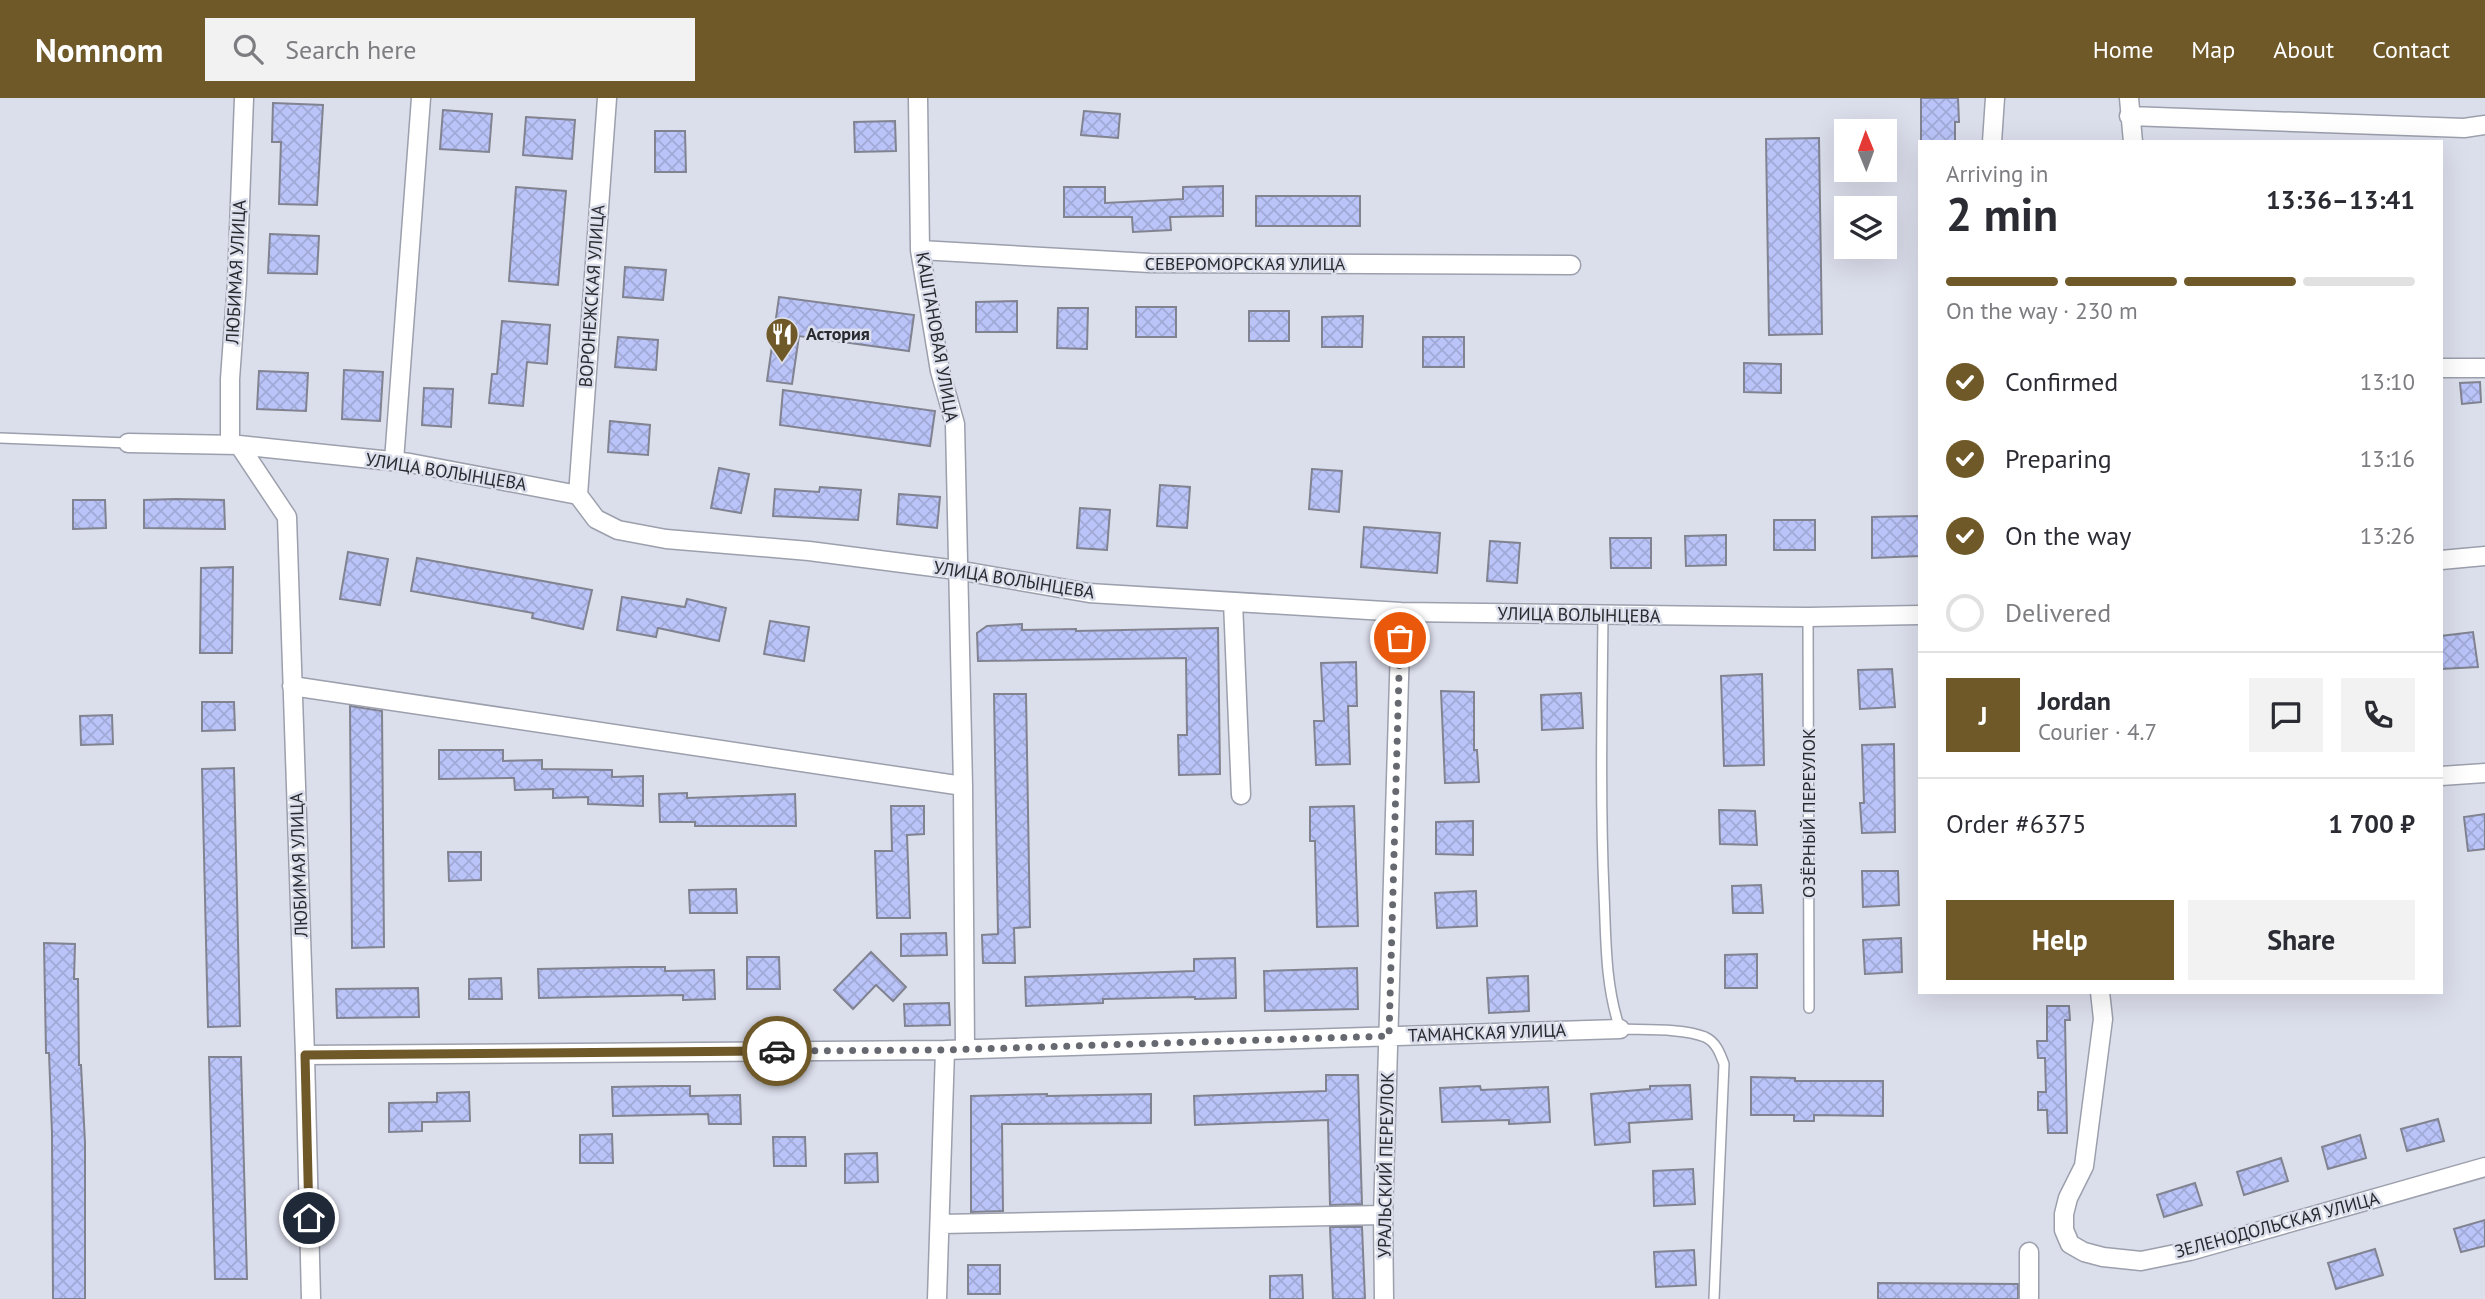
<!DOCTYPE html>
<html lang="en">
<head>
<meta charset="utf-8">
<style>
  :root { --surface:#fff; --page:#f2f2f3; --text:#2b2b33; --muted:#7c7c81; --line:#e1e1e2; --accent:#705929 }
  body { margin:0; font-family:"PT Sans",sans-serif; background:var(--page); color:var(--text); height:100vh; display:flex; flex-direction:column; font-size:26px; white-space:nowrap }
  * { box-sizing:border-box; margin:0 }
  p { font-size:23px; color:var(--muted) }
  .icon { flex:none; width:38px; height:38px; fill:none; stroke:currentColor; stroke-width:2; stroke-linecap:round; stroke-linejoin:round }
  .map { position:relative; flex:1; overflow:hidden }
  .side { position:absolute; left:1918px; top:42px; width:525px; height:854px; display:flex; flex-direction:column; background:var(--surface); border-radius:0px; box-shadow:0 7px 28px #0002 }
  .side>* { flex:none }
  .needle { width:46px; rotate:359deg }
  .fabs { position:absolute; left:1834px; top:21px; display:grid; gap:14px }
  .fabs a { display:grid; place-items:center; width:63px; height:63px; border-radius:0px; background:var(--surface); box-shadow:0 7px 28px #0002; font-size:35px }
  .pin { position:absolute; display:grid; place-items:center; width:60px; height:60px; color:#fff; margin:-30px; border:4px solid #fff; border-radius:50%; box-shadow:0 2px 7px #0007 }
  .courier { position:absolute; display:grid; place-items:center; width:70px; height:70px; margin:-35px; border:5px solid #705929; border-radius:50%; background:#fff; color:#222; box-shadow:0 2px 9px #0007 }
  .headline em { font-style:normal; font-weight:700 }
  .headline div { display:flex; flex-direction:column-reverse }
  .headline { display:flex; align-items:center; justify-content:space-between; height:119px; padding:0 28px }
  h1 { font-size:46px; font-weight:700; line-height:52px }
  .bar { display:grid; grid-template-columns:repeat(4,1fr); gap:10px 7px; align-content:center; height:84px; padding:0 28px }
  .bar i { height:9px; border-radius:5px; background:var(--line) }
  .bar .active { background:var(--accent) }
  .bar p { grid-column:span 4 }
  .line { display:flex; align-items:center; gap:18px; padding:0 28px; border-top:2px solid var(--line) }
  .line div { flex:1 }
  .round { display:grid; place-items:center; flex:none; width:74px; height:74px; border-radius:0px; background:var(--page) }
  ol { padding:0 28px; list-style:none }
  li { display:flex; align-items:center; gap:21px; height:77px }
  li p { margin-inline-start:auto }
  li .icon { padding:7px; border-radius:50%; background:var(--accent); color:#fff; stroke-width:4 }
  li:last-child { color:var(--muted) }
  li i { width:38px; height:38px; border:4px solid var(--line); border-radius:50% }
  .button { display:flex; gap:14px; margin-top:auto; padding:14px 28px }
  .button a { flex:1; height:80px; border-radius:0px; background:var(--accent); color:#fff; font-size:28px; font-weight:700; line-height:80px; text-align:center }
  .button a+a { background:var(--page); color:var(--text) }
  header { display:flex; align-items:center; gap:42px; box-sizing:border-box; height:98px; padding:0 35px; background:var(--accent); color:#fff }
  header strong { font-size:33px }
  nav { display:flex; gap:38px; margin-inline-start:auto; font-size:24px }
  .search { width:490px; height:63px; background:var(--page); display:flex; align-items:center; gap:18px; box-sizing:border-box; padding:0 24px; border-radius:0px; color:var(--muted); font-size:26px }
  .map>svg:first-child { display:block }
</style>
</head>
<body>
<header>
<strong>Nomnom</strong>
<div class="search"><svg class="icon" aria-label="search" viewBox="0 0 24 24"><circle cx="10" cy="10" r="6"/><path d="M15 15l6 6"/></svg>Search here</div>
<nav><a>Home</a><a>Map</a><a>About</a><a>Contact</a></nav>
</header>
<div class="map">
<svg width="2485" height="1201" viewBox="0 0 2485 1201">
  <defs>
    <pattern id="building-cross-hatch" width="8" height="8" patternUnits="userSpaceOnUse" patternTransform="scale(1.75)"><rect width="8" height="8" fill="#bbc4f9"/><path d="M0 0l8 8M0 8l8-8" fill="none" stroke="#a1a9d6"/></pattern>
  </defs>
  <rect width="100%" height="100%" fill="#dbdeeb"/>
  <path fill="url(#building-cross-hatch)" stroke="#818390" stroke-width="2" d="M1921 0H1958L1959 24H1955V44H1921Z
    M273 5 323 7 317 107 279 106 281 44H272Z
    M443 12 492 16 489 54 440 51Z
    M1084 13 1120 16 1118 40 1081 37Z
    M526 19 575 22 572 61 523 57Z
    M895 23 896 53 855 54 854 24Z
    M655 33H685L686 74H655Z
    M1819 40 1822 236 1769 237 1766 41Z
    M1223 88V118L1170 119 1171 132 1133 134 1132 119H1064V89H1105V105L1183 101V89Z
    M516 89 566 93 558 187 509 183Z
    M1256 98H1360V128H1256Z
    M270 136 319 138 317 176 268 175Z
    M625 169 666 172 663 202 623 199Z
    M779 199 914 217 909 253 799 238 792 286 767 283Z
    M1017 203V234H976V204Z
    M1136 209H1176V239H1136Z
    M1058 210H1088L1087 251 1057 250Z
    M1249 213H1289V243H1249Z
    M1363 218 1362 249H1322V219Z
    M502 223 550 227 547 266 527 264 523 308 489 305 492 276H497Z
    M618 239 658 242 656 272 615 269Z
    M1423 239H1464V269H1423Z
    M1744 265 1781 266V295L1744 294Z
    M344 272 383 274 380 323 342 321Z
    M259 273 308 275 306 313 257 311Z
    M2480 284 2481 304 2462 306 2460 285Z
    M424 290 453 291 451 329 422 327Z
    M783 292 935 313 930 348 780 327Z
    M610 323 650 327 648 357 608 354Z
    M719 370 749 376 741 415 711 410Z
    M1312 371 1342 373 1339 414 1309 411Z
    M1160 387 1190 389 1187 430 1157 428Z
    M820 389 861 392 858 422 773 418 775 391 819 394Z
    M899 396 940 399 937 430 897 426Z
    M176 401 224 402 225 431 144 430V402Z
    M73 402H105L106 430 73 431Z
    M1080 410 1110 412 1107 452 1077 450Z
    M1920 418V458L1872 460V419Z
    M1774 422H1815V452H1774Z
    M1364 429 1440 435 1437 475 1361 469Z
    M1726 437V467L1686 468 1685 438Z
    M1610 440H1651V470H1611Z
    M1490 443 1520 445 1517 485 1487 483Z
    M348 454 388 461 380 507 340 501Z
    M417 460 592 492 583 531 532 520 533 515 411 493Z
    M233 469 232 555H200L201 470Z
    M622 499 685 509 687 501 726 510 719 543 658 530 656 539 617 532Z
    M770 523 809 529 804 563 764 556Z
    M1022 526V532L1076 531V533L1218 530 1220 676 1179 677 1178 637H1187L1186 560 978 563 977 535 987 528Z
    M2473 534 2478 569 2441 571V538Z
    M1356 564 1357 608H1348L1350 666 1316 667 1314 623H1324L1321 565Z
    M1892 571 1895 609 1860 611 1858 572Z
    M1762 576 1764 667 1724 668 1721 578Z
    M1441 593 1474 594V652H1477L1479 684 1445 685Z
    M1581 595 1583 630 1542 632 1541 597Z
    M994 596H1026L1030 829 1014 830 1015 865H983L982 837 998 836Z
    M202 604H234L235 632 202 633Z
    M350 608 382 613 384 849 352 850Z
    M112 617 113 646 81 647 80 618Z
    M1894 646 1895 734 1862 735 1860 705H1864L1862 647Z
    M439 652H503V663L542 662V671L612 672V679L643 678V708L588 706V699L553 700V691L515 692 514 680 439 681Z
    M234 670 240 928 208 929 202 671Z
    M687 695V700L795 696 796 728H695V724H660L659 696Z
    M891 708H924V736L907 737 910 820H877L875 753H892Z
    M1354 708 1358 828 1317 829 1315 743H1310V709Z
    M1719 712 1755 713 1757 747 1720 746Z
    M2485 716V751L2468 753 2464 719Z
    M1473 723V757L1436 756V724Z
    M448 754H481V782L449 783Z
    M1862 773H1898L1899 807 1863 809Z
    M1761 787 1763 815H1733L1732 788Z
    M736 791 737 815H690L689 792Z
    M1476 793 1477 828 1437 830 1435 795Z
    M946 835 947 857 901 858V836Z
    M1901 840 1902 874 1865 876 1863 842Z
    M44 845 75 846 74 881H78L79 967H81L85 1045V1201H53L52 1035 49 955H46Z
    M871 854 906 889 893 903 876 887 853 911 834 892Z
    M1757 856V890H1725V857Z
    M747 859H779L780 891H747Z
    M1235 860 1236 900 1195 901V899L1103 901V905L1026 908 1025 879 1194 873V861Z
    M633 869H665V873L714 872 715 901 683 902V897L539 900 538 871Z
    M1357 870 1358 911 1265 913 1264 873Z
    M1528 878 1529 913 1489 915 1487 880Z
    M501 880 502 901H469V881Z
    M418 890 419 919 337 920 336 891Z
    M949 905 950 927 905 928 904 906Z
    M2047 908H2069L2070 922H2065L2067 1035H2048L2047 1012H2038V994H2046L2045 960H2038L2037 943H2047Z
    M209 959H241L247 1181H215Z
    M1326 977H1358L1362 1106 1330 1107 1328 1022 1195 1027 1194 998 1326 993Z
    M1751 979 1795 980V983H1883V1018L1814 1017V1023H1794V1017H1751Z
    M1690 987 1692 1021 1629 1025 1630 1044 1595 1047 1591 996 1650 991V988Z
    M664 988H690V998L740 997 741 1026H709L708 1016 613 1018 612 989Z
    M1480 988 1481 992 1548 989 1550 1024 1509 1026V1022L1442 1024 1440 990Z
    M469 994 470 1023 422 1024V1033L389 1034V1005L437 1004V995Z
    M1047 996V998L1151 996V1025L1002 1026 1003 1113 971 1114V998Z
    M2438 1021 2444 1043 2407 1053 2401 1031Z
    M612 1036 613 1065H580V1037Z
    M2360 1037 2366 1060 2328 1071 2322 1049Z
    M773 1039H805L806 1068H774Z
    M877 1055 878 1084 845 1085V1056Z
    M2281 1060 2288 1083 2244 1097 2237 1074Z
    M1693 1071 1695 1106 1654 1108 1653 1073Z
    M2195 1085 2202 1107 2164 1119 2157 1097Z
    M2485 1122V1148L2461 1154 2454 1131Z
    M1330 1129H1362L1365 1201H1333Z
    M2375 1151 2383 1177 2336 1191 2328 1165Z
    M1694 1152 1696 1187 1656 1189 1654 1154Z
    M968 1167H1000V1196H968Z
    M1302 1177 1303 1201H1270V1178Z
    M1878 1185 2018 1186V1201H1878Z"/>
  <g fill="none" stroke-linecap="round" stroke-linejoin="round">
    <defs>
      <path id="lane" d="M0 340 128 345
        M1603 518C1602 610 1600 702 1604 795 1606 841 1605 887 1620 931 1644 932 1683 930 1705 939 1716 944 1720 955 1724 966L1714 1201
        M1808 519 1809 910"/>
      <path id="street" d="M918 0 920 152 940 273 955 326 963 688 965 951
        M2129 0 2133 44
        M2129 18 2464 30 2485 27
        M1992 44 1995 0
        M920 152 1150 165 1571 167
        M2441 270H2485
        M128 345 239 347 410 365 578 397 596 421 618 432 666 441 809 453 957 472 1089 495 1401 514 1808 519 1920 517
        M230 347V281L237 184 244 0
        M239 347 287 419 305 957 311 1201
        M394 363 421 0
        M578 397 607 0
        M2441 462 2485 458
        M1233 504 1241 697
        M292 588 963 688
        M2441 678 2485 675
        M2100 894 2103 921 2084 1068 2068 1100 2064 1116V1132L2070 1146 2084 1154 2103 1159 2141 1163 2190 1153 2485 1069
        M305 957 945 952 1620 931
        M941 1126 1383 1117
        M2029 1154V1201
        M937 1201 945 952
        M1384 1201 1383 1117 1401 514"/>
    </defs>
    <use href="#lane" stroke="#9c9fac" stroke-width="12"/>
    <use href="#street" stroke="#9c9fac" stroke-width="21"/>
    <use href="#lane" stroke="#fff" stroke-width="9"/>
    <use href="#street" stroke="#fff" stroke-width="18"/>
  </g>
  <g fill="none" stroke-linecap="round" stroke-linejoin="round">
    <path stroke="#676971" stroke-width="7" stroke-dasharray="0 12.6" d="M777 953 945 952 1389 938 1400 540"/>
    <path stroke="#705929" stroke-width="9" d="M309 1120 305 957 777 953"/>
  </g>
  <defs>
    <symbol id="restaurant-pin" viewBox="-11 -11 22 30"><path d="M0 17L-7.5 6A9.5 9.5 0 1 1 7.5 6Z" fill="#705929" stroke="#dbdeeb"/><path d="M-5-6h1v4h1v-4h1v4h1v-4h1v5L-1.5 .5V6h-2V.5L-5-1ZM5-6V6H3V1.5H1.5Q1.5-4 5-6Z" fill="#fff"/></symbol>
  </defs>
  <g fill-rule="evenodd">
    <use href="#restaurant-pin" x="763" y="217" width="38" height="52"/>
  </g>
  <g text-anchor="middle" stroke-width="5" stroke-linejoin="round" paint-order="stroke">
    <g font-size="18" fill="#292a2f" stroke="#dbdeeb">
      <text x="1245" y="172">СЕВЕРОМОРСКАЯ УЛИЦА</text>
      <text transform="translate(236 174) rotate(-87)" y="6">ЛЮБИМАЯ УЛИЦА</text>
      <text transform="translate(592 198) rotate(-86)" y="6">ВОРОНЕЖСКАЯ УЛИЦА</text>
      <text transform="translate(937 239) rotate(80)" y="6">КАШТАНОВАЯ УЛИЦА</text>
      <text transform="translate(446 374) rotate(9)" y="6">УЛИЦА ВОЛЫНЦЕВА</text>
      <text transform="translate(1014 482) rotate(9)" y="6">УЛИЦА ВОЛЫНЦЕВА</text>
      <text transform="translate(1579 517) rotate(1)" y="6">УЛИЦА ВОЛЫНЦЕВА</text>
      <text transform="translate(1809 715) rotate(-90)" y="6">ОЗЁРНЫЙ ПЕРЕУЛОК</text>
      <text transform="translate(299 767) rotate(-92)" y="6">ЛЮБИМАЯ УЛИЦА</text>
      <text transform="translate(1487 935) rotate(-2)" y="6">ТАМАНСКАЯ УЛИЦА</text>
      <text transform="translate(1386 1067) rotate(-89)" y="6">УРАЛЬСКИЙ ПЕРЕУЛОК</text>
      <text transform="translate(2277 1127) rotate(-15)" y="6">ЗЕЛЕНОДОЛЬСКАЯ УЛИЦА</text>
    </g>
    <g font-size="18" font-weight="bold" fill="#292a2f" stroke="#dbdeeb" text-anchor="start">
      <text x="806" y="242">Астория</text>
    </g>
  </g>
</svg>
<div class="fabs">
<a><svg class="needle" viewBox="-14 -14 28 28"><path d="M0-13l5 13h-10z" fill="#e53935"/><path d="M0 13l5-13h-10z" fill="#7c7c81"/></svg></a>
<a><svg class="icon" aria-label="layers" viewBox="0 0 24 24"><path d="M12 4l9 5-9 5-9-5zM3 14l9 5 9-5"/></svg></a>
</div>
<div class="pin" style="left:1400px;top:540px;background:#ea580c"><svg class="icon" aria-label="bag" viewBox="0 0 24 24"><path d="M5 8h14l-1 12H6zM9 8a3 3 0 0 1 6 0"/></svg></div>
<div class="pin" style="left:309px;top:1120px;background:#1f2937"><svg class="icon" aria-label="home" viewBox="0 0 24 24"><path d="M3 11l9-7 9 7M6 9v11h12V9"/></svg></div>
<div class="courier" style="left:777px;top:953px"><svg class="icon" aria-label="car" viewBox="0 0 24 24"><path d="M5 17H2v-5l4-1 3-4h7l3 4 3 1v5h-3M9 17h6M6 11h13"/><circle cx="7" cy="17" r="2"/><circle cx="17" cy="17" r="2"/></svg></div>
<section class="side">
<div class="headline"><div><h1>2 min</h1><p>Arriving in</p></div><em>13:36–13:41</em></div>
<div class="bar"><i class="active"></i><i class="active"></i><i class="active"></i><i></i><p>On the way · 230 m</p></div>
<ol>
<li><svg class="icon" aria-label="check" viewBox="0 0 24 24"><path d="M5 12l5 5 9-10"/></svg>Confirmed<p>13:10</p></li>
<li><svg class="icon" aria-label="check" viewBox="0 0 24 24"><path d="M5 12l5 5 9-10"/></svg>Preparing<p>13:16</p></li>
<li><svg class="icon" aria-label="check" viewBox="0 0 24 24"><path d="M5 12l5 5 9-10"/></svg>On the way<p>13:26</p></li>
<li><i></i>Delivered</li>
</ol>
<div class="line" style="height:126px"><b class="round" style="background:var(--accent);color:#fff">J</b><div><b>Jordan</b><p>Courier · 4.7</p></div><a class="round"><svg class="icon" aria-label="chat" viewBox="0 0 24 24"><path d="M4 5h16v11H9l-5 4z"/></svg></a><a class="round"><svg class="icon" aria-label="phone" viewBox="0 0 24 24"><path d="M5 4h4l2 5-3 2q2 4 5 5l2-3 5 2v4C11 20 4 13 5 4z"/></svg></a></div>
<div class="line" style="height:91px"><div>Order #6375</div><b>1 700 ₽</b></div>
<div class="button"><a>Help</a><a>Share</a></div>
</section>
</div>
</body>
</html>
